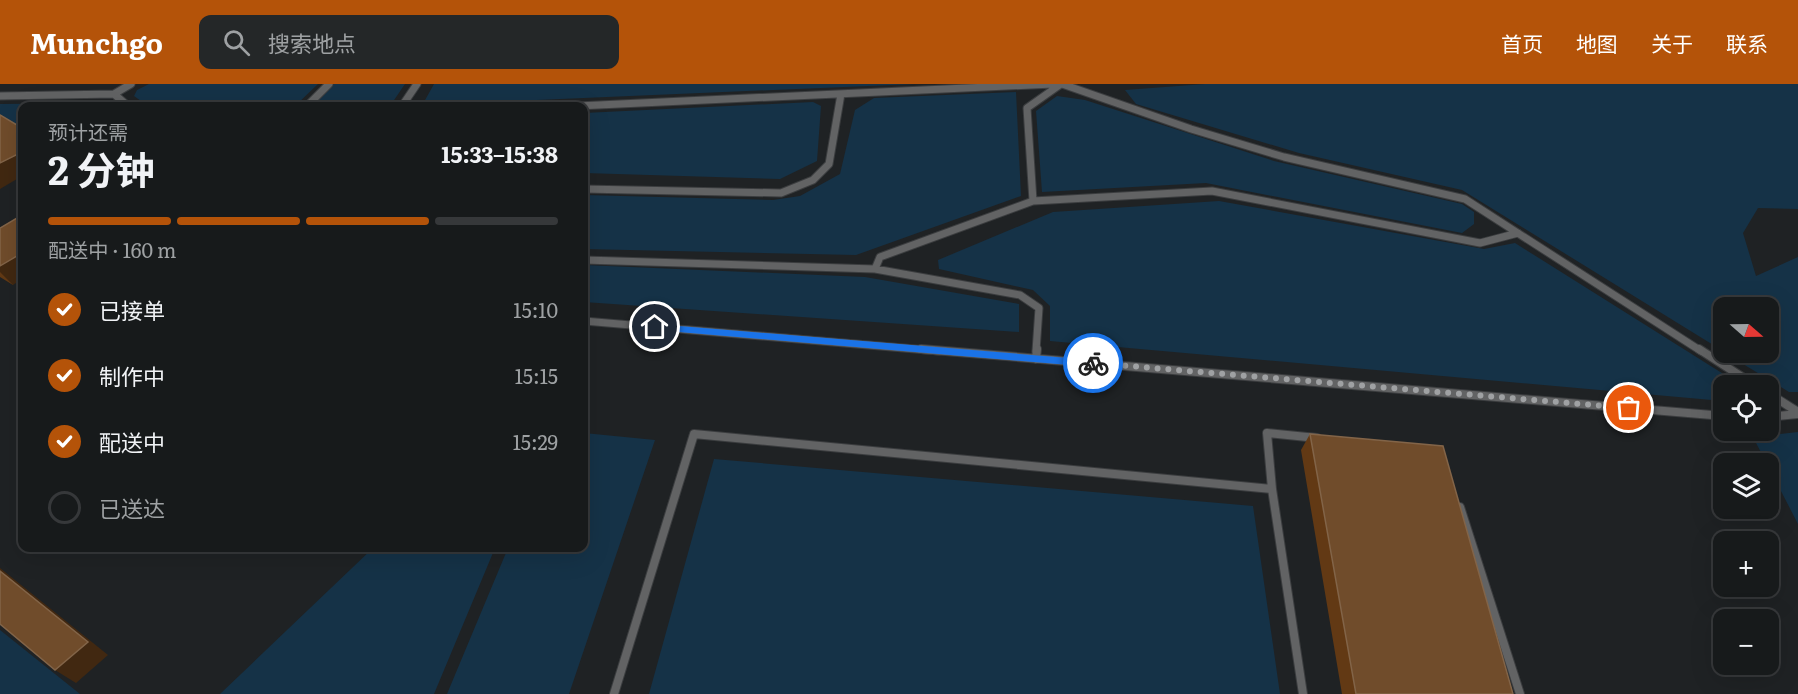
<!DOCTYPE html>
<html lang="zh">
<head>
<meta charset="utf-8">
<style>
  :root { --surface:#171a1b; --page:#242728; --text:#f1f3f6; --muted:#9ea1a3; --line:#36383a; --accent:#b45309 }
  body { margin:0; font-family:Literata,"Noto Sans SC",serif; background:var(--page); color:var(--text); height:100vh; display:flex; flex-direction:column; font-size:22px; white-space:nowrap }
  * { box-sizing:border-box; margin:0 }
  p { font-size:20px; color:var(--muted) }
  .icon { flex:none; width:33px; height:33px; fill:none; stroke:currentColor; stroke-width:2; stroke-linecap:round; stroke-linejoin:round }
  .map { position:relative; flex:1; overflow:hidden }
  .sheet { position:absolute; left:18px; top:18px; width:570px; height:450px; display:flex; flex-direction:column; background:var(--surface); border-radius:12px; box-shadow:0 6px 24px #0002,0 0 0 2px var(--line) }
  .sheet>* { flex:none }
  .needle { width:39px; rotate:110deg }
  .controls { position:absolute; left:1713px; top:213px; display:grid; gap:12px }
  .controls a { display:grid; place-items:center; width:66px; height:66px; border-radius:12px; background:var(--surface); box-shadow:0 6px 24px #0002,0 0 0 2px var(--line); font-size:30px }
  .pin { position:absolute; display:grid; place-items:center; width:51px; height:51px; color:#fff; margin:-26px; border:3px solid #fff; border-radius:50%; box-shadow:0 2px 6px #0007 }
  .courier { position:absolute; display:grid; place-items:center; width:60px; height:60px; margin:-30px; border:4px solid #1a73e8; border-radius:50%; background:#fff; color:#222; box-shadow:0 2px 8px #0007 }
  .headline em { font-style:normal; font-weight:700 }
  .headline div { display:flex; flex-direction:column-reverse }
  .headline { display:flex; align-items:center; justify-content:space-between; height:102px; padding:0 30px }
  h1 { font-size:39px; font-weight:700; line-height:45px }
  .bar { display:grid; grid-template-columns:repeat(4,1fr); gap:9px 6px; align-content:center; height:72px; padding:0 30px }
  .bar i { height:8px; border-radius:4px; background:var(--line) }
  .bar .current { background:var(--accent) }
  .bar p { grid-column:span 4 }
  ol { padding:0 30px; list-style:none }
  li { display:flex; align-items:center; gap:18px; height:66px }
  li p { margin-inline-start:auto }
  li .icon { padding:6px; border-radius:50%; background:var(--accent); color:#fff; stroke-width:4 }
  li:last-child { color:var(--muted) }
  li i { width:33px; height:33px; border:3px solid var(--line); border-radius:50% }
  header { display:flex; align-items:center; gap:36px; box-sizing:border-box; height:84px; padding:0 30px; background:var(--accent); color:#fff }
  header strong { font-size:28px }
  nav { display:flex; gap:33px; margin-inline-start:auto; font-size:21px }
  .search { width:420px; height:54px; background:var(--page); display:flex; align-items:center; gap:15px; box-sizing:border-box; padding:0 21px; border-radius:12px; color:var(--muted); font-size:22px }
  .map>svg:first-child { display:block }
</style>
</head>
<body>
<header>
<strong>Munchgo</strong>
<div class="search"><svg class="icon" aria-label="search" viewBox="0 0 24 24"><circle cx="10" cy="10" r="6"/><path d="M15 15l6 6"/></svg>搜索地点</div>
<nav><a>首页</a><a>地图</a><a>关于</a><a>联系</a></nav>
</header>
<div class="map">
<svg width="1798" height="610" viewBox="0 0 1798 610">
  <rect width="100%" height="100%" fill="#1f2224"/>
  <path fill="#153247" d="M149 0H318L295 22H148L134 12 137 6Z
    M334 0H405L390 22H312Z
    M434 0H915L441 20 424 18Z
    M1205 0H1798V125L1758 124 1743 149 1756 192 1798 173V308H1789L1725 269 1768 268V224H1724L1723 267 1462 106 1299 69 1136 20 1125 6Z
    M1016 8 1021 112 856 171 584 165V111L773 116 800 112 840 90 855 26 874 14Z
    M1057 12 1085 16 1274 77 1462 120 1474 128V140L1462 149 1206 99 1042 108 1036 27Z
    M813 18 821 22 817 77 780 95 584 89V29Z
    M116 19 120 22H22V47L0 34V20Z
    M1219 117 1484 165 1515 159 1725 291 1723 317 1050 257V222L1033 206 939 185 938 176 1053 128Z
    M584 181 865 193 1019 220V248L584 218Z
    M1798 348V440L1753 353Z
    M584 349 655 356 569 610H447L508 464H584Z
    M714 375 1253 422 1280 610H649Z
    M373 464H495L434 610H220Z
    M0 546 80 610H0Z"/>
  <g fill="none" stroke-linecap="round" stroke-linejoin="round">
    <defs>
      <path id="service-far1" d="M1062 0 1191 45 1284 73 1465 115 1701 267
        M114 10 131 0
        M0 12 114 10 128 22
        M307 22 329 0
        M402 22 417 0
        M577 22 1053 0
        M584 105 781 109 813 96 829 80 841 10
        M1033 117 1027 24 1061 0
        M584 176 875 185 1020 211 1039 224 1036 267
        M875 185 880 173 1033 117 1212 107 1480 159 1518 149
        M584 237 939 267"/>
      <path id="service" d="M921 265 1724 332
        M1699 265 1756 302
        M1036 275 1037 265
        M1768 309 1798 328
        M1768 333 1798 330
        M1460 423 1520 610
        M614 610 694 350 1272 405
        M1303 610 1272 405 1267 349 1317 354"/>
    </defs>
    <use href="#service-far1" stroke="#3b3d3f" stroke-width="9"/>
    <use href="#service" stroke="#3b3d3f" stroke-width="10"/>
    <use href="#service-far1" stroke="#626364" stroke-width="7"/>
    <use href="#service" stroke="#626364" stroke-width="8"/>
  </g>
  <path fill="#623914" d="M0 144 13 201 0 193Z
    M1310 350 1513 610H1342L1301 366Z"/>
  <path fill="#412811" d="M22 68V92L0 105V79Z
    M22 169V195L13 201 0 188V182Z
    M0 484 108 571 76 599 55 586 0 487Z"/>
  <path fill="#704c2b" stroke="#826448" stroke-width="1.5" d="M0 31 22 44V68L0 79Z
    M22 131V169L0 182V144Z
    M1310 350 1443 362 1513 610H1356Z
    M0 487 88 558 55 586 0 540Z"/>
  <path fill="#1a73e8" d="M655 240 1093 276 1098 279 1093 283 655 246 650 243Z"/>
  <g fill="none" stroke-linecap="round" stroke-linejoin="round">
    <path stroke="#9fa1a3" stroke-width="6" stroke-dasharray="0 10.8" d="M1093 279 1629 324"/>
  </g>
</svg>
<div class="controls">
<a><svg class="needle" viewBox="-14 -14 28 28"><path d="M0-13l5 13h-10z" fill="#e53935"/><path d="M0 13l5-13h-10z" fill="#9ea1a3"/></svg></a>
<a><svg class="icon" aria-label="locate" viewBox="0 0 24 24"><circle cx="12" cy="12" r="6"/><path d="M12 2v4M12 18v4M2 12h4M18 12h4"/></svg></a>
<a><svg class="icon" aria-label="layers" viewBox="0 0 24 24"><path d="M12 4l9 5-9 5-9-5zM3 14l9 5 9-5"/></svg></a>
<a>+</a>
<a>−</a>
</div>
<div class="pin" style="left:1629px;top:324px;background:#ea580c"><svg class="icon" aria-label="bag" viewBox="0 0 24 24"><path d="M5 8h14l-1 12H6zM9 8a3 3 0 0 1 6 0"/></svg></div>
<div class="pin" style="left:655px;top:243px;background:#1f2937"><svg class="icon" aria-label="home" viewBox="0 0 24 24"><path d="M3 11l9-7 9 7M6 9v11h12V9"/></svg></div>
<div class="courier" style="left:1093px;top:279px"><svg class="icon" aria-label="bike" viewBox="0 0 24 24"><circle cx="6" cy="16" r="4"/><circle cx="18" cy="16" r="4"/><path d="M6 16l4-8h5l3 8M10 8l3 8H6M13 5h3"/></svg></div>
<section class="sheet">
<div class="headline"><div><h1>2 分钟</h1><p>预计还需</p></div><em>15:33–15:38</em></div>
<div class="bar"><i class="current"></i><i class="current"></i><i class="current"></i><i></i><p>配送中 · 160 m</p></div>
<ol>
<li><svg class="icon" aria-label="check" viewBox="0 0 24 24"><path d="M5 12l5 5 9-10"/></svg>已接单<p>15:10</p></li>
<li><svg class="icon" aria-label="check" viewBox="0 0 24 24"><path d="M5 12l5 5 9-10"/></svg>制作中<p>15:15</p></li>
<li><svg class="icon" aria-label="check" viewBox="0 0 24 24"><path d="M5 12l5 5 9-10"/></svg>配送中<p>15:29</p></li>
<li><i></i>已送达</li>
</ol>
</section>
</div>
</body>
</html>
